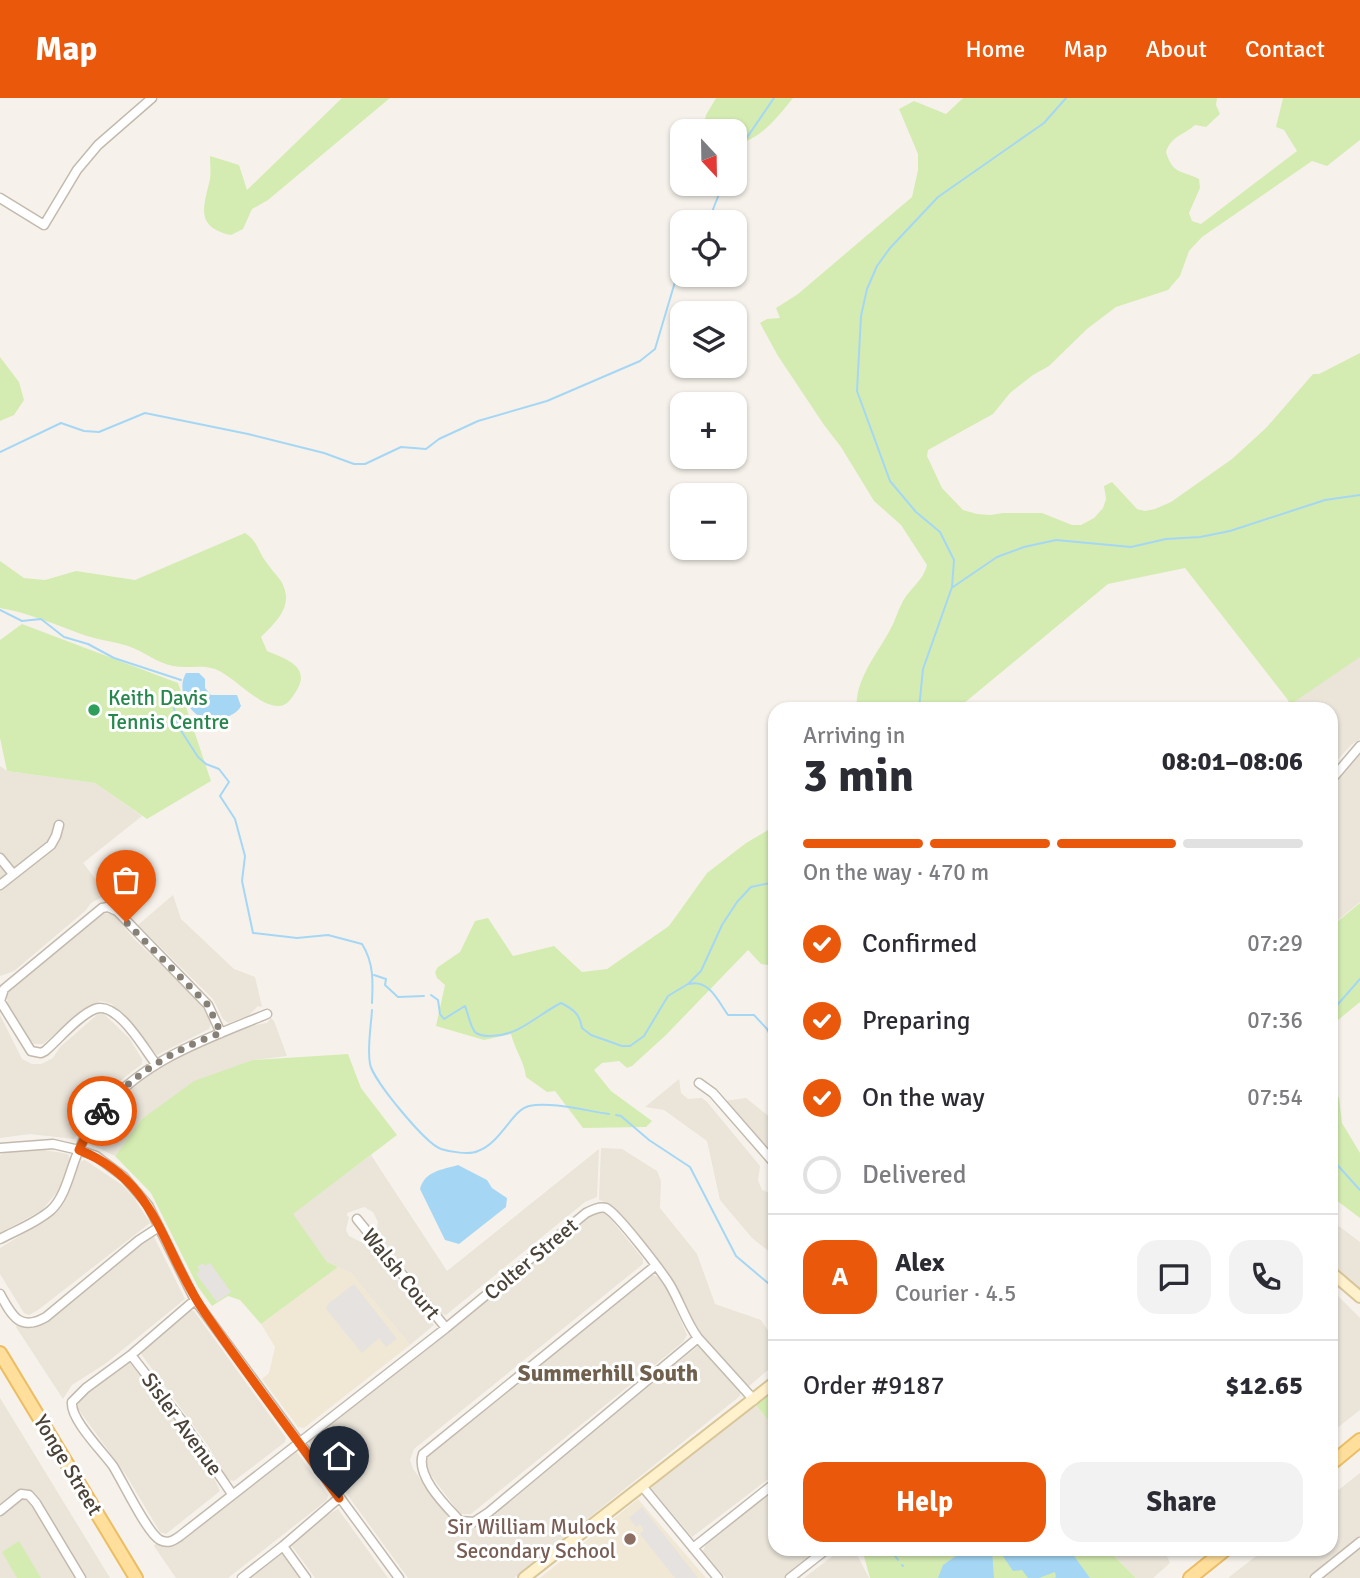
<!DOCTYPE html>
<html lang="en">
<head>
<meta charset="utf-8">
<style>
  :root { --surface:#fff; --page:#f2f2f3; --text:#2b2b33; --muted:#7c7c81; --line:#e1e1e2; --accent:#ea580c }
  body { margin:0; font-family:Signika,sans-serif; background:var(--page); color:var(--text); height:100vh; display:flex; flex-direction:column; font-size:26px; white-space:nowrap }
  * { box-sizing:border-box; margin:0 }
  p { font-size:23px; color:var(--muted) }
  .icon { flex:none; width:38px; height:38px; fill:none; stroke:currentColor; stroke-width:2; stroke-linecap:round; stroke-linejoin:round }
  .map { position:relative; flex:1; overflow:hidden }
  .drawer { position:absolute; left:768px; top:604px; width:570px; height:854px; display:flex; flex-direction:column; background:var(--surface); border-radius:21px; box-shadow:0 2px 5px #0004 }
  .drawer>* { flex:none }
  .needle { width:46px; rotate:158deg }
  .tools { position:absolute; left:670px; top:21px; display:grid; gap:14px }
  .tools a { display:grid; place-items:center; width:77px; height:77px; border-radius:14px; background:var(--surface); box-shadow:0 2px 5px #0004; font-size:35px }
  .pin { position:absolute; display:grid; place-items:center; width:60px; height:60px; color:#fff; margin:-72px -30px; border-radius:50% 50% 50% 0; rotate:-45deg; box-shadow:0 0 7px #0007 }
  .pin .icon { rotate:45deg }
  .courier { position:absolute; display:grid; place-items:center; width:70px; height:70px; margin:-35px; border:5px solid #ea580c; border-radius:50%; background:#fff; color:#222; box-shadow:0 2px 9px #0007 }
  .headline em { font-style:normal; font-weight:700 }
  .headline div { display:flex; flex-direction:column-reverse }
  .headline { display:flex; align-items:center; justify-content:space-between; height:119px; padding:0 35px }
  h1 { font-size:46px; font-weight:700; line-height:52px }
  .bar { display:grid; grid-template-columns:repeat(4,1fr); gap:10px 7px; align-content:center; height:84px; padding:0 35px }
  .bar i { height:9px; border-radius:5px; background:var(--line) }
  .bar .on { background:var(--accent) }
  .bar p { grid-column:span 4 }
  .line { display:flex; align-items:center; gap:18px; padding:0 35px; border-top:2px solid var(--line) }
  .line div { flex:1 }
  .round { display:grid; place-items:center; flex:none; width:74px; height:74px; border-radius:21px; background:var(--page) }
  ol { padding:0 35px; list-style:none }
  li { display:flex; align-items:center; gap:21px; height:77px }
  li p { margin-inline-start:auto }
  li .icon { padding:7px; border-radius:50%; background:var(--accent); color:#fff; stroke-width:4 }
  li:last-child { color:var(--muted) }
  li i { width:38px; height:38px; border:4px solid var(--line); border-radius:50% }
  .primary-button { display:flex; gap:14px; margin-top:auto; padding:14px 35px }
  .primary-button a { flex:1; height:80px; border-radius:21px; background:var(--accent); color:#fff; font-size:28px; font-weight:700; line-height:80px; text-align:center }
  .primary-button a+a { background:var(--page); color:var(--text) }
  header { display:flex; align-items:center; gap:42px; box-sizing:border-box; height:98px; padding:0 35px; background:var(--accent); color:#fff }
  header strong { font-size:33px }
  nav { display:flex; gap:38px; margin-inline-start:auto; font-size:24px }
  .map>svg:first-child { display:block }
</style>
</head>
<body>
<header>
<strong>Map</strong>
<nav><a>Home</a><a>Map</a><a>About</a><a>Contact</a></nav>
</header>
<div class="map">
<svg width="1360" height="1480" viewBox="0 0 1360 1480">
  <rect width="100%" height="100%" fill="#f6f2eb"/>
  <path fill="#eae4d9" d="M1360 552V641L1351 647 1332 668V611H1280L1315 579Z
    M1360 651V804L1332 827V684Z
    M0 668 7 673 95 685 142 718 83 765 107 796 91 805 85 813 14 873 0 878Z
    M173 797 181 821 234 871 255 879 262 909 258 908 248 918 228 925 223 921 213 901 138 827Z
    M102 815 114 817 134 841 199 903 211 925 209 931 157 957 112 906 100 903 86 910 43 946H34L22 932 8 907 6 896Z
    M98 916H104L129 940 142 961V966L120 983 87 1017 74 1041 30 1036 0 1040V917L22 961 32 966H41L53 960 60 949Z
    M271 920 274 923 287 958 253 962 142 1021 115 1058 89 1045 91 1035 103 1017 131 990 162 967 194 949 255 927 267 925Z
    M679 981 681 995 688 1001 702 1000 707 1004 760 1068 758 1082 762 1092 775 1097V1158L752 1140 720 1102 707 1043 664 1012 645 1009Z
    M746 1000 771 1020 775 1021V1062H766L718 1004Z
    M601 1050 622 1051 657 1073 661 1083 660 1110 697 1156 715 1206 761 1222 775 1243V1266L748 1289 689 1228 658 1167 605 1104 599 1102Z
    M39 1051 68 1056 70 1061 58 1093 42 1112 0 1135V1057L7 1054Z
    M599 1051 597 1099 585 1104 446 1217 442 1216 382 1142 377 1133 378 1124 373 1114 364 1109 347 1115V1118L349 1119 346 1132 349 1138 371 1149 434 1227 410 1247 351 1175 327 1164 292 1116 371 1057 447 1173Z
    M85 1062 122 1087 134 1100 150 1125 38 1212 29 1217 24 1215 0 1176V1150L51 1119 63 1105 81 1063Z
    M600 1111 605 1114 643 1161V1166L414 1351 410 1362 413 1371 455 1428 468 1432 475 1429 698 1248 733 1285 740 1294V1298L514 1480H408L309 1344 310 1340 585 1119Z
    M1332 1123 1360 1144V1196L1332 1171Z
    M154 1139 185 1201 105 1266 72 1287 63 1301 16 1229 17 1225 30 1228 134 1150 147 1141Z
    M653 1177 658 1179 665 1187 687 1237 683 1244 471 1416H460L430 1376 425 1366 426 1359 646 1179Z
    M1332 1192 1360 1220V1312L1332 1334Z
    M190 1211 194 1213 286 1340 285 1344 234 1383 228 1382 207 1346 139 1253Z
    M126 1264 132 1265 207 1365 220 1393 166 1436 160 1434 126 1377 76 1308V1301Z
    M0 1300 110 1480H0Z
    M756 1307 775 1331V1376L692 1439 652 1391V1389Z
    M296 1353 328 1397 327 1402 228 1480H176L154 1448 157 1443 164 1445 287 1357Z
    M1360 1375V1480H1228L1265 1451H1332V1397Z
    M775 1391V1451H823L785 1480H726L703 1453 706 1446Z
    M338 1411 388 1480H315L291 1447 318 1422Z
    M842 1451H854L869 1480H804Z
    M1107 1451H1164L1170 1465 1153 1480H1136Z
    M276 1455 282 1456 300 1480H247Z"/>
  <path fill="#f0e7d4" d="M338 1169 351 1175 410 1247 304 1330 298 1329 262 1281 269 1275 275 1249 261 1226Z
    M638 1401 706 1480H540Z"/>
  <path fill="#d4ecb2" d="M342 0H390L268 102 252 111 243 131 231 137C194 129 204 108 210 81 211 74 210 66 210 58L239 67 247 92Z
    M716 0H793C777 20 761 41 735 47V33H702L706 17Z
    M963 0H1217L1216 7 1220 16 1206 29 1195 27C1184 37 1171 38 1166 54 1173 77 1182 72 1199 81L1200 90 1189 115 1192 123 1201 126 1297 53 1284 32 1276 29 1283 0H1360V42L1327 68 1312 63 1202 139 1189 153 1180 178 1168 192 1116 209 1087 231 1049 268 1033 277 1010 295 993 316 928 352 927 358 942 390 963 412 977 416 990 417 1003 415H1042L1072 427H1081L1094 420 1103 410 1106 401 1104 388 1112 384 1137 411 1145 413 1155 411 1171 404 1232 361 1266 330 1313 276H1319L1360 255V559L1291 606 1185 470 1108 486 957 611H857C854 583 877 556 890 532 895 523 898 512 903 503 911 489 923 483 927 467L901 427 874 403 841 349 824 327 778 258 760 225 767 221 780 220 776 210 798 196 912 99 918 72V56L899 11 914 3 946 16Z
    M0 259 19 284 24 302 14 317 0 323Z
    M245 435C257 443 257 450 264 461 269 469 276 476 281 483 295 507 277 523 261 539L267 553C286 561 313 569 295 595 291 601 287 608 279 608 259 609 235 579 215 571 201 566 187 571 173 568 157 565 143 553 128 548 115 544 100 542 87 538 58 528 30 515 0 510V463L24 480 45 482 76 473 135 482Z
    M22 526 178 585 211 683 147 721 95 685 7 673 0 640V542Z
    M775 728V868L761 866 748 852 666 937 632 968 627 970 619 963 602 965 594 972 611 993 652 1023 646 1029 583 1030 555 993 547 994 526 979C524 963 515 952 511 936L484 942 436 928 445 887 437 880 435 874 438 869 460 854 475 823 488 820 513 858 554 848 582 874 607 871 669 828 707 775 746 745Z
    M1360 805V904L1332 927V828Z
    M348 956 361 990 397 1037 293 1116 327 1164 338 1169 261 1226 240 1202 228 1198 212 1208 198 1189 151 1095 115 1058 142 1021 194 983 253 962Z
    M1332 985 1339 1000 1342 1025 1360 1055V1120L1332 1099Z
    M775 1292V1331L756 1307Z
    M19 1443 41 1480H17L2 1454Z
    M862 1451H1107L1136 1480H870Z"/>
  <path fill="#e5e2df" d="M203 1165 205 1168 210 1165 231 1194 217 1204 196 1176 200 1173 197 1169Z
    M354 1186 397 1241 386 1249 379 1240 362 1255 326 1211 328 1206Z
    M642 1409 698 1480H675L640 1436 644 1432 640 1426 636 1429 629 1420Z"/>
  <path fill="#a5d7f5" d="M186 575H199L205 581V590L211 597H237L241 608C235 621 207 626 196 616 184 606 178 588 186 575Z
    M458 1067 487 1082 492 1090 507 1100 506 1109 459 1146 445 1142 420 1091C425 1073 441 1072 458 1067Z
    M966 1451H992L994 1480H938L943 1467Z
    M998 1451H1069L1090 1480H1054L1056 1479 1055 1474 1039 1480H1028L1022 1472 1013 1473Z"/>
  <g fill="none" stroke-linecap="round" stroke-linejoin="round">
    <path stroke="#a5d7f5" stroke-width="2" d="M735 57 774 0
      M708 124 723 86
      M0 354 61 325 84 333 99 334 145 315 248 336 324 355 354 366H365L401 349 426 351 439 341 478 323 547 303 640 263 655 251 675 184 682 175
      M953 489 997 459 1024 449 1056 442 1131 449 1166 441 1200 439 1230 433 1325 402 1360 397
      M0 512 22 523 41 521 64 539 88 546 114 560 181 582
      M183 599 171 596 178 628 198 659 206 666 219 671 229 684 220 698 235 721 245 758 242 783 253 835 297 840 328 837 362 846C374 865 373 884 372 905
      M919 611 923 571 952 489 954 462 940 434 916 414 890 383 857 293 861 218 867 191 877 168 890 150 938 99 1044 25 1066 0
      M374 877 386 881 385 887 398 899 424 898
      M689 886C709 881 718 903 728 917H754L767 931 775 946
      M431 897 438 902 440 916 444 921 465 908C468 915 470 928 475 934 479 938 485 938 491 938 519 938 537 917 561 905 573 911 580 916 582 930L591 937 622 948H630L644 938 668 898 688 886 701 873 722 827 737 804 751 789 775 784
      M372 912C371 929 367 950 370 966 373 982 425 1045 441 1051 450 1054 470 1057 478 1053 501 1045 512 1012 529 1008 550 1003 587 1013 609 1016
      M1332 913 1360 881
      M616 1017 621 1018 649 1042 690 1069 736 1158 775 1191
      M1332 1061 1360 1092
      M893 1455 898 1462
      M902 1467 903 1468"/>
    <defs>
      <path id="street" d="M0 100 44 127 77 72 98 47 152 0
        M1332 681 1360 648
        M0 760 13 776
        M0 787 51 747 56 738 59 727
        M0 903 4 891 102 810 108 809 117 813 208 907 221 935
        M0 903 31 953 41 955 45 953C58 942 79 917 95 911 118 903 144 951 156 966
        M699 985 713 995 775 1066
        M0 1050 53 1046 79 1052 96 1058 124 1079 148 1107 195 1202 399 1480
        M357 1121 446 1230
        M0 1141C17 1132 36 1125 51 1112 66 1098 70 1072 78 1054 85 1037 94 1022 106 1008 148 960 209 940 267 916
        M655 1168 423 1356C415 1378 446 1408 460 1423L474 1424 489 1414 698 1240
        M0 1196C12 1218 20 1234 46 1219L139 1142 159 1129
        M195 1202 131 1257 86 1290 72 1304C70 1321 102 1353 113 1368 123 1384 147 1435 160 1442 168 1446 173 1443 180 1438L446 1230 586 1115C592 1112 600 1108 606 1110 617 1115 662 1174 670 1187 680 1204 686 1224 698 1240L754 1302
        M131 1257 183 1324 232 1396
        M642 1388 718 1480
        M0 1413 21 1396 29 1397 36 1405 81 1480
        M283 1448 306 1480
        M693 1450 775 1385
        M242 1480 283 1448 339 1400
        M790 1480 827 1451
        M1315 1480 1360 1444"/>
      <path id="secondary" d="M1332 1175 1360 1199
        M524 1480 775 1284"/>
      <path id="primary" d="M0 1255 136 1480
        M1332 1365 1360 1342
        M1190 1480 1226 1451"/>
    </defs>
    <use href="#street" stroke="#c3baad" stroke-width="11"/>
    <use href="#secondary" stroke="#d8c699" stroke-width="14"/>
    <use href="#primary" stroke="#ebbe64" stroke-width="16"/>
    <use href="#street" stroke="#fff" stroke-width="8"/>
    <use href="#secondary" stroke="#fff1cc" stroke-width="10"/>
    <use href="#primary" stroke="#ffdf9b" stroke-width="12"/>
  </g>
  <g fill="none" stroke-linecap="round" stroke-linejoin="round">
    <path stroke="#878077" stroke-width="7" stroke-dasharray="0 12.6" d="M102 1013C132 976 177 950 221 935L208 907 126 824"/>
    <path stroke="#ea580c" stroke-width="9" d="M102 1013 87 1035 79 1052C158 1083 162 1153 205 1215 248 1278 295 1338 339 1400"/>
  </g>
  <circle fill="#2e9e5b" stroke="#fff" stroke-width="2.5" cx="94" cy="612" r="7"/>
  <circle fill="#8d6e63" stroke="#fff" stroke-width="2.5" cx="630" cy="1441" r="7"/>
  <g text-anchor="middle" stroke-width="6" stroke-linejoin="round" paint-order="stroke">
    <g font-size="21" fill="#27864d" stroke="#fff" text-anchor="start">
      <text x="108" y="607">Keith Davis<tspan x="108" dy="24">Tennis Centre</tspan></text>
    </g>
    <g font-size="21" fill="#4b4338" stroke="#fff">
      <text transform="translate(531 1161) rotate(-40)" y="7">Colter Street</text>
      <text transform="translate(401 1176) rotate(51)" y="7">Walsh Court</text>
      <text transform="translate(182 1326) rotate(54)" y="7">Sisler Avenue</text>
      <text transform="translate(68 1367) rotate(59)" y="7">Yonge Street</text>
    </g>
    <g font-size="21" fill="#785e54" stroke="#fff" text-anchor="end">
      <text x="616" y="1436">Sir William Mulock<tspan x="616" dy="24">Secondary School</tspan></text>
    </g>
    <g font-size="23" font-weight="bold" fill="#6f614e" stroke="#fff">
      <text x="608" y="1283">Summerhill South</text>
    </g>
  </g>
</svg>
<div class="tools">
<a><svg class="needle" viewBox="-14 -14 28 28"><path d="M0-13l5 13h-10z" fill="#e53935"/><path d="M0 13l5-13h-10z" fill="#7c7c81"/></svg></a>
<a><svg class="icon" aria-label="locate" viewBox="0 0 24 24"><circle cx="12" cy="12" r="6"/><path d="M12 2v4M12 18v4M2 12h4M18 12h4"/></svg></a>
<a><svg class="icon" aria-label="layers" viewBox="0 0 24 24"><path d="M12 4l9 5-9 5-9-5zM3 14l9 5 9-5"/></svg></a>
<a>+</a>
<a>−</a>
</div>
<div class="pin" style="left:126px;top:824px;background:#ea580c"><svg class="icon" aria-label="bag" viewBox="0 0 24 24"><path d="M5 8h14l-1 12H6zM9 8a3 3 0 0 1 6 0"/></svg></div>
<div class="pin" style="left:339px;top:1400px;background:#1f2937"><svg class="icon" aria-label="home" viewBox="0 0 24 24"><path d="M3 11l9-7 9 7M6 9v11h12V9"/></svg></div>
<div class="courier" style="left:102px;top:1013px"><svg class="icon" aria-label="bike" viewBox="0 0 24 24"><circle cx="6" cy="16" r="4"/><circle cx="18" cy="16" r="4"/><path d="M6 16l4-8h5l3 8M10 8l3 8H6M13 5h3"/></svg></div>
<section class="drawer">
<div class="headline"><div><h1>3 min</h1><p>Arriving in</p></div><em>08:01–08:06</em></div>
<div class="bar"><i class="on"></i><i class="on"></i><i class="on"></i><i></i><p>On the way · 470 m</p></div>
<ol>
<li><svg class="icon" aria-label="check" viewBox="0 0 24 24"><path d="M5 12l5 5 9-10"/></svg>Confirmed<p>07:29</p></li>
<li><svg class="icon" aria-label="check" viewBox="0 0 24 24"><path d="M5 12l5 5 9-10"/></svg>Preparing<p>07:36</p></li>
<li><svg class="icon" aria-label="check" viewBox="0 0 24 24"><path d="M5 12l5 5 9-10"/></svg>On the way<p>07:54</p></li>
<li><i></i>Delivered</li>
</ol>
<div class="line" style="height:126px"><b class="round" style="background:var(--accent);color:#fff">A</b><div><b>Alex</b><p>Courier · 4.5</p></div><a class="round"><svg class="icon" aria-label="chat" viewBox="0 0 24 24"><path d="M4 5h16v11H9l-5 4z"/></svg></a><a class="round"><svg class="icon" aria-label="phone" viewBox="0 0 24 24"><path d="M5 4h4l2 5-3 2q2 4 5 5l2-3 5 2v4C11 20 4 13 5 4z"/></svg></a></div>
<div class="line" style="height:91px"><div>Order #9187</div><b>$12.65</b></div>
<div class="primary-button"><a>Help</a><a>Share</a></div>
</section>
</div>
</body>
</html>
